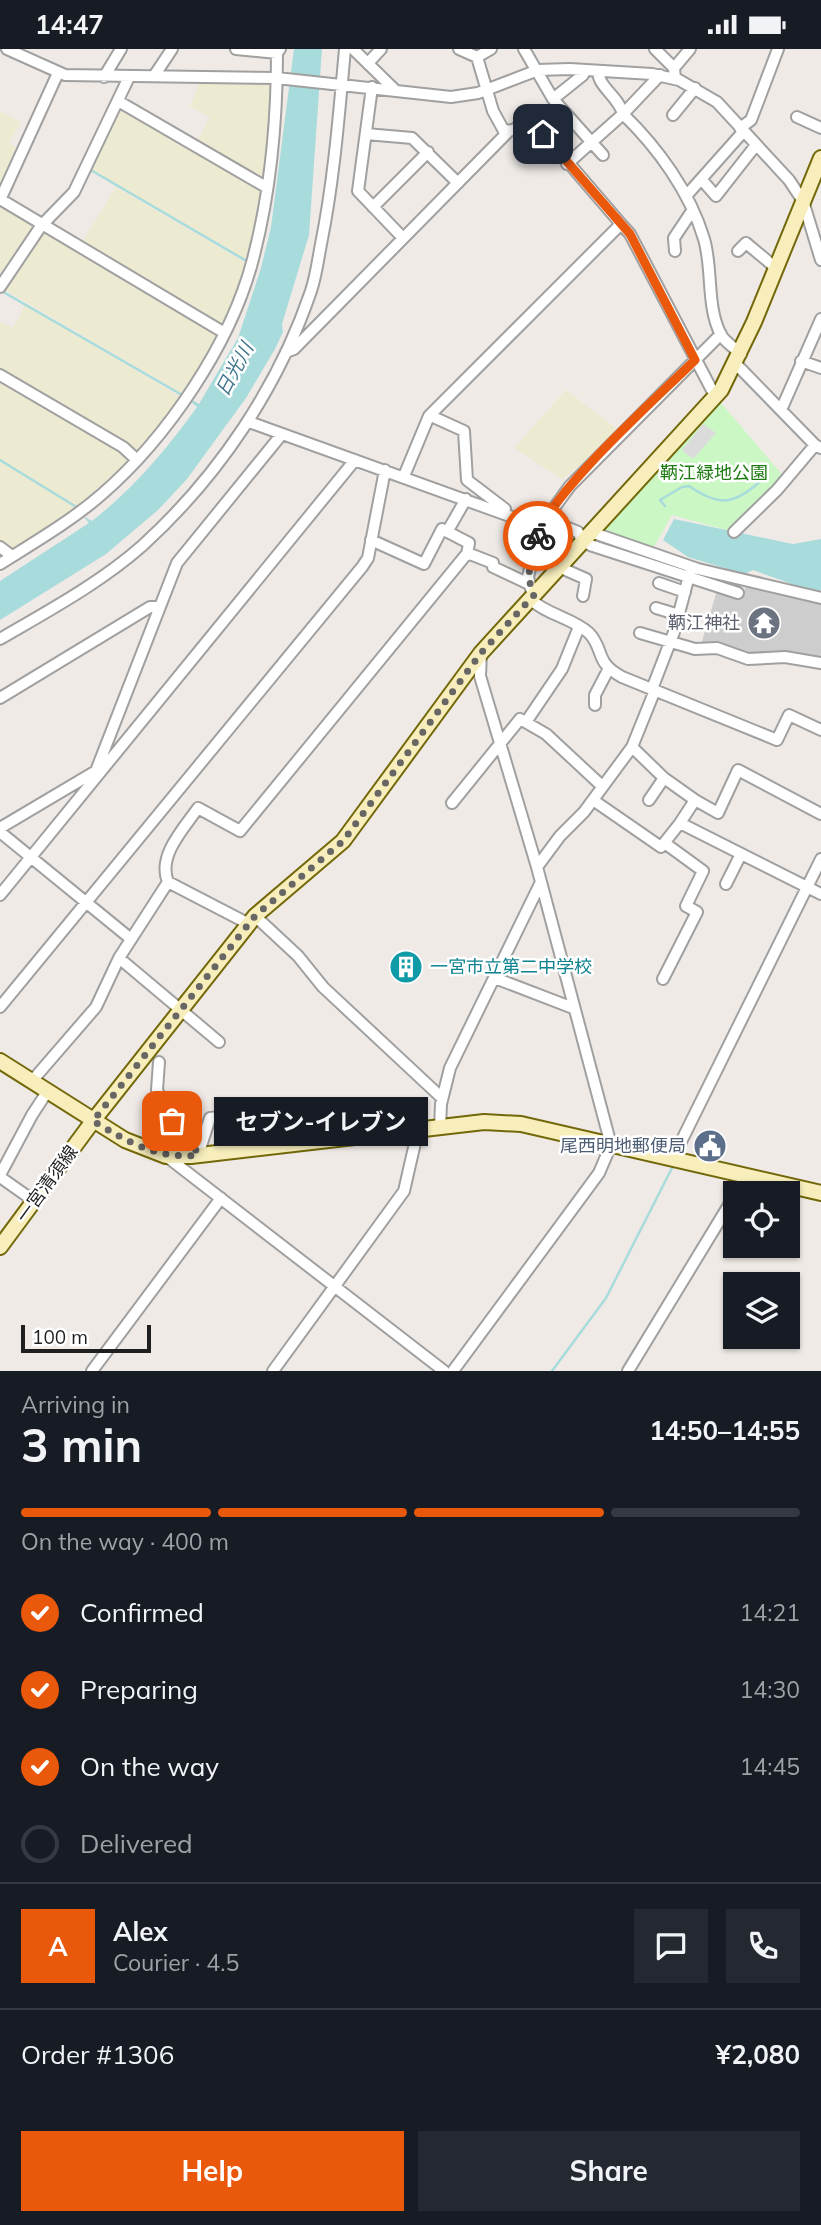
<!DOCTYPE html>
<html lang="en">
<head>
<meta charset="utf-8">
<style>
  :root { --surface:#171b24; --page:#242831; --text:#f1f3f6; --muted:#9ea1a6; --line:#363941; --accent:#ea580c }
  body { margin:0; font-family:Mulish,"Noto Sans JP",sans-serif; background:var(--page); color:var(--text); height:100vh; display:flex; flex-direction:column; font-size:26px; white-space:nowrap }
  * { box-sizing:border-box; margin:0 }
  p { font-size:23px; color:var(--muted) }
  .icon { flex:none; width:38px; height:38px; fill:none; stroke:currentColor; stroke-width:2; stroke-linecap:round; stroke-linejoin:round }
  .map { position:relative; height:1322px; overflow:hidden }
  .details { display:flex; flex-direction:column; background:var(--surface); flex:1 }
  .details>* { flex:none }
  .buttons { position:absolute; left:723px; top:1132px; display:grid; gap:14px }
  .buttons a { display:grid; place-items:center; width:77px; height:77px; border-radius:0px; background:var(--surface); box-shadow:0 2px 5px #0004; font-size:35px }
  .scale { position:absolute; left:21px; bottom:18px; width:130px; box-sizing:border-box; padding-left:7px; border:4px solid #1f1f1f; border-top:0; font-size:19px; line-height:24px; white-space:nowrap; color:#1f1f1f; -webkit-text-stroke:5px #fff; paint-order:stroke }
  .pin { position:absolute; display:grid; place-items:center; width:60px; height:60px; color:#fff; margin:-30px; border-radius:14px; box-shadow:0 4px 10px #0006 }
  .courier { position:absolute; display:grid; place-items:center; width:70px; height:70px; margin:-35px; border:5px solid #ea580c; border-radius:50%; background:#fff; color:#222; box-shadow:0 2px 9px #0007 }
  .bubble { position:absolute; height:49px; border-radius:0px; background:var(--surface); box-shadow:0 2px 5px #0004; font-size:23px; font-weight:700; line-height:49px; text-align:center }
  .headline em { font-style:normal; font-weight:700 }
  .headline div { display:flex; flex-direction:column-reverse }
  .headline { display:flex; align-items:center; justify-content:space-between; height:119px; padding:0 21px }
  h1 { font-size:46px; font-weight:700; line-height:52px }
  .bar { display:grid; grid-template-columns:repeat(4,1fr); gap:10px 7px; align-content:center; height:84px; padding:0 21px }
  .bar i { height:9px; border-radius:5px; background:var(--line) }
  .bar .selected { background:var(--accent) }
  .bar p { grid-column:span 4 }
  .line { display:flex; align-items:center; gap:18px; padding:0 21px; border-top:2px solid var(--line) }
  .line div { flex:1 }
  .round { display:grid; place-items:center; flex:none; width:74px; height:74px; border-radius:0px; background:var(--page) }
  ol { padding:0 21px; list-style:none }
  li { display:flex; align-items:center; gap:21px; height:77px }
  li p { margin-inline-start:auto }
  li .icon { padding:7px; border-radius:50%; background:var(--accent); color:#fff; stroke-width:4 }
  li:last-child { color:var(--muted) }
  li i { width:38px; height:38px; border:4px solid var(--line); border-radius:50% }
  .button { display:flex; gap:14px; margin-top:auto; padding:14px 21px }
  .button a { flex:1; height:80px; border-radius:0px; background:var(--accent); color:#fff; font-size:28px; font-weight:700; line-height:80px; text-align:center }
  .button a+a { background:var(--page); color:var(--text) }
  .status { display:flex; justify-content:space-between; align-items:center; height:49px; padding:0 35px; background:var(--surface); direction:ltr }
  .status svg { height:19px; fill:currentColor }
  .map>svg:first-child { display:block }
</style>
</head>
<body>
<div class="status"><b>14:47</b><svg viewBox="0 0 49 12"><path d="M0 12V9h3v3zM5 12V6h3v6zM10 12V3h3v9zM15 12V0h3v12zM26 1h20v11H26zM47 4h2v5h-2z"/></svg></div>
<div class="map">
<svg width="821" height="1322" viewBox="0 0 821 1322">
  <rect width="100%" height="100%" fill="#efeae6"/>
  <path fill="#cdcdcd" d="M748 532 821 549V612L695 600 700 599 718 538 741 550Z"/>
  <path fill="#edead2" d="M201 31 274 35 264 134 197 93 210 68 190 57Z
    M123 57 262 139 249 212 88 119 116 60Z
    M0 62 21 73 9 94 19 100 0 143Z
    M116 138 248 215 221 279 79 198Z
    M1 155 38 177 0 233V157Z
    M42 181 219 284 184 346 2 239Z
    M25 256 183 349 138 403 0 320V273L13 279Z
    M0 329 107 392 131 410 80 455 13 501 0 494Z
    M566 341 622 384 562 430 514 399Z"/>
  <path fill="#cbf7c5" d="M715 347 786 430 734 483 672 466 651 503 591 483Z"/>
  <path fill="#dbdbdb" d="M703 375 716 384 693 410 682 401Z"/>
  <path fill="#a8dbdb" d="M294 0H322L309 186 282 275 283 283 275 300 246 349 187 430 158 461 106 505 0 571V532L89 474 83 467 92 472C134 439 166 401 197 358L190 352 191 350 199 355 238 289 261 219 271 178Z
    M674 470 793 495 821 490V541L814 543 753 521 744 525 688 508 663 491Z"/>
  <g fill="none" stroke-linecap="round" stroke-linejoin="round">
    <path stroke="#a8dbdb" stroke-width="2.5" d="M89 120 250 214
      M0 241 182 346
      M0 411 78 459
      M665 457 660 451 682 438 689 437C721 459 734 455 762 431
      M552 1322 606 1249 674 1115"/>
    <defs>
      <path id="street" d="M7 0 65 26 277 29 451 48 478 44 538 21 570 20 652 25 679 31 717 53 789 131 803 152 821 211
        M236 0 277 4
        M353 0 394 40
        M459 0 477 8 493 62 504 82 513 81 531 70 621 175
        M524 0 553 50 603 106
        M655 0 674 19
        M477 8 491 0
        M368 14 381 0
        M598 22C598 38 619 48 623 65
        M154 27 172 0
        M104 28 121 0
        M675 30 674 19 690 0
        M372 38 358 142 403 189
        M553 50 583 26 585 21
        M118 52 266 138
        M623 65 660 26
        M673 66 695 39
        M797 68 821 79
        M740 79 751 71 778 0
        M366 85 412 89 458 134
        M567 115 623 65C658 99 690 143 704 190 713 220 706 257 721 286 725 293 735 299 741 305
        M702 131 716 147 756 96
        M686 147 743 83
        M0 150 223 283
        M0 151 58 24
        M373 158 428 103
        M675 202 674 189 692 162
        M738 202 746 194 776 219
        M0 238 41 177 74 143 129 28
        M286 303 294 300 508 83
        M801 312 821 319
        M736 315 815 396 821 399
        M0 326 123 398 137 411
        M781 361 821 270
        M431 367 464 382 467 431 505 460
        M249 373 540 478
        M404 427 429 367 621 175 630 185 715 347
        M546 470 578 483 582 492
        M447 483 466 450
        M591 483 698 520 821 549
        M734 483 777 441 815 396
        M371 491 424 515 442 480 469 494 467 506
        M590 496 738 544
        M0 498 12 507
        M0 515C35 493 71 472 101 446 167 389 231 295 253 210 270 145 277 72 277 4L280 0
        M559 518 586 530 583 547
        M659 534 685 543
        M531 540 528 528 540 478 570 437 721 285
        M530 550C547 566 573 569 589 584 605 601 594 613 622 628L777 691 789 666 821 681
        M656 559 679 566
        M640 584 695 600 717 599 748 610 785 608 821 614
        M0 590C48 562 100 534 142 497 218 428 278 339 311 242 316 227 318 211 321 195 334 131 339 65 345 0
        M652 640 674 583 690 523
        M0 649 150 558H159
        M595 656V646L608 621
        M526 673 562 620 579 578
        M632 698 664 729 695 751 680 774 821 845
        M593 751 661 798 680 774
        M649 751 664 729
        M695 751 718 764 738 721 821 765
        M452 754 520 670 546 685 602 737
        M0 779 96 722 177 514 282 385
        M0 783 131 890
        M537 818 560 787 584 763 632 698 655 641
        M726 835 741 805
        M0 846 355 411
        M255 867 298 907 323 938 442 1049
        M249 875 168 833C157 807 184 779 198 759L240 782 465 507 470 505 493 514V518L529 535
        M119 909 219 993
        M495 929 573 959
        M663 930 697 863 686 857 703 822 666 795
        M0 958 362 518 368 509 385 421
        M159 1013 157 1041 176 1083 196 1098 198 1106 210 1069C219 1066 267 1080 278 1086L280 1097
        M32 1032 96 958 119 909 168 833
        M440 1078 441 1055 450 1019 540 835
        M166 1107 444 1322
        M673 1109 821 810
        M0 1126 32 1066 47 1043
        M0 1128 34 1152
        M92 1322 221 1149
        M273 1322 404 1142 418 1081
        M453 1322 599 1124 611 1096 537 818 480 627 481 604
        M628 1322 735 1146"/>
      <path id="secondary" d="M0 1012 125 1091 166 1107H191L484 1073 521 1075 821 1144
        M0 1198 93 1072 255 867 343 792 481 604 721 341 754 273 821 109"/>
    </defs>
    <use href="#street" stroke="#a0a0a0" stroke-width="14"/>
    <use href="#secondary" stroke="#736809" stroke-width="18"/>
    <use href="#street" stroke="#fff" stroke-width="10"/>
    <use href="#secondary" stroke="#f7eebc" stroke-width="14"/>
  </g>
  <g fill="none" stroke-linecap="round" stroke-linejoin="round">
    <path stroke="#686665" stroke-width="7" stroke-dasharray="0 12.6" d="M172 1072C177 1088 194 1092 198 1106 157 1111 127 1092 93 1072L255 867 343 792 481 604 534 546 528 528 538 487"/>
    <path stroke="#ea580c" stroke-width="9" d="M538 487C548 446 660 346 695 311L630 185 543 85"/>
  </g>
  <defs>
    <symbol id="temple-disc" viewBox="-11 -11 22 22"><circle r="9.5" fill="#6b7280" stroke="#fff"/><path d="M0-6L5-2H3V0L6.5 2.5H4V6H1.5V3h-3V6H-4V2.5H-6.5L-3 0V-2H-5Z" fill="#fff"/></symbol>
    <symbol id="building-disc" viewBox="-11 -11 22 22"><circle r="9.5" fill="#0f9aa8" stroke="#fff"/><path d="M-4-6H4V6H1V3H-1V6H-4ZM-2.5-4.3h1.7v1.8h-1.7ZM.8-4.3h1.7v1.8H.8ZM-2.5-1h1.7V.8h-1.7ZM.8-1h1.7V.8H.8Z" fill="#fff"/></symbol>
    <symbol id="civic-disc" viewBox="-11 -11 22 22"><circle r="9.5" fill="#5c6f8a" stroke="#fff"/><path d="M-.6-6.5H3V-4.5H.6V-3L4-1V1h2V6H-6V1h2V-1L-.6-3ZM-1.2 2.5V6h2.4V2.5Z" fill="#fff"/></symbol>
  </defs>
  <g fill-rule="evenodd">
    <use href="#temple-disc" x="745" y="555" width="38" height="38"/>
    <use href="#building-disc" x="387" y="899" width="38" height="38"/>
    <use href="#civic-disc" x="691" y="1078" width="38" height="38"/>
  </g>
  <g text-anchor="middle" stroke-width="5" stroke-linejoin="round" paint-order="stroke">
    <g font-size="18" fill="#1d7a10" stroke="#fff">
      <text x="714" y="430">鞆江緑地公園</text>
    </g>
    <g font-size="18" fill="#5b616d" stroke="#fff" text-anchor="end">
      <text x="740" y="580">鞆江神社</text>
    </g>
    <g font-size="18" fill="#0d838f" stroke="#fff" text-anchor="start">
      <text x="430" y="924">一宮市立第二中学校</text>
    </g>
    <g font-size="18" fill="#4e5e75" stroke="#fff" text-anchor="end">
      <text x="686" y="1103">尾西明地郵便局</text>
    </g>
    <g font-size="18" fill="#1f1f1f" stroke="#fff">
      <text transform="translate(47 1135) rotate(-54)" y="6">一宮清須線</text>
    </g>
    <g font-size="19" font-style="italic" fill="#43778d" stroke="#fff">
      <text transform="translate(234 320) rotate(-62)" y="7">日光川</text>
    </g>
  </g>
</svg>
<div class="buttons">
<a><svg class="icon" aria-label="locate" viewBox="0 0 24 24"><circle cx="12" cy="12" r="6"/><path d="M12 2v4M12 18v4M2 12h4M18 12h4"/></svg></a>
<a><svg class="icon" aria-label="layers" viewBox="0 0 24 24"><path d="M12 4l9 5-9 5-9-5zM3 14l9 5 9-5"/></svg></a>
</div>
<div class="scale">100 m</div>
<div class="pin" style="left:172px;top:1072px;background:#ea580c"><svg class="icon" aria-label="bag" viewBox="0 0 24 24"><path d="M5 8h14l-1 12H6zM9 8a3 3 0 0 1 6 0"/></svg></div>
<div class="pin" style="left:543px;top:85px;background:#1f2937"><svg class="icon" aria-label="home" viewBox="0 0 24 24"><path d="M3 11l9-7 9 7M6 9v11h12V9"/></svg></div>
<div class="courier" style="left:538px;top:487px"><svg class="icon" aria-label="bike" viewBox="0 0 24 24"><circle cx="6" cy="16" r="4"/><circle cx="18" cy="16" r="4"/><path d="M6 16l4-8h5l3 8M10 8l3 8H6M13 5h3"/></svg></div>
<div class="bubble" style="left:214px;top:1048px;width:214px">セブン-イレブン</div>
</div>
<section class="details">
<div class="headline"><div><h1>3 min</h1><p>Arriving in</p></div><em>14:50–14:55</em></div>
<div class="bar"><i class="selected"></i><i class="selected"></i><i class="selected"></i><i></i><p>On the way · 400 m</p></div>
<ol>
<li><svg class="icon" aria-label="check" viewBox="0 0 24 24"><path d="M5 12l5 5 9-10"/></svg>Confirmed<p>14:21</p></li>
<li><svg class="icon" aria-label="check" viewBox="0 0 24 24"><path d="M5 12l5 5 9-10"/></svg>Preparing<p>14:30</p></li>
<li><svg class="icon" aria-label="check" viewBox="0 0 24 24"><path d="M5 12l5 5 9-10"/></svg>On the way<p>14:45</p></li>
<li><i></i>Delivered</li>
</ol>
<div class="line" style="height:126px"><b class="round" style="background:var(--accent);color:#fff">A</b><div><b>Alex</b><p>Courier · 4.5</p></div><a class="round"><svg class="icon" aria-label="chat" viewBox="0 0 24 24"><path d="M4 5h16v11H9l-5 4z"/></svg></a><a class="round"><svg class="icon" aria-label="phone" viewBox="0 0 24 24"><path d="M5 4h4l2 5-3 2q2 4 5 5l2-3 5 2v4C11 20 4 13 5 4z"/></svg></a></div>
<div class="line" style="height:91px"><div>Order #1306</div><b>¥2,080</b></div>
<div class="button"><a>Help</a><a>Share</a></div>
</section>
</body>
</html>
